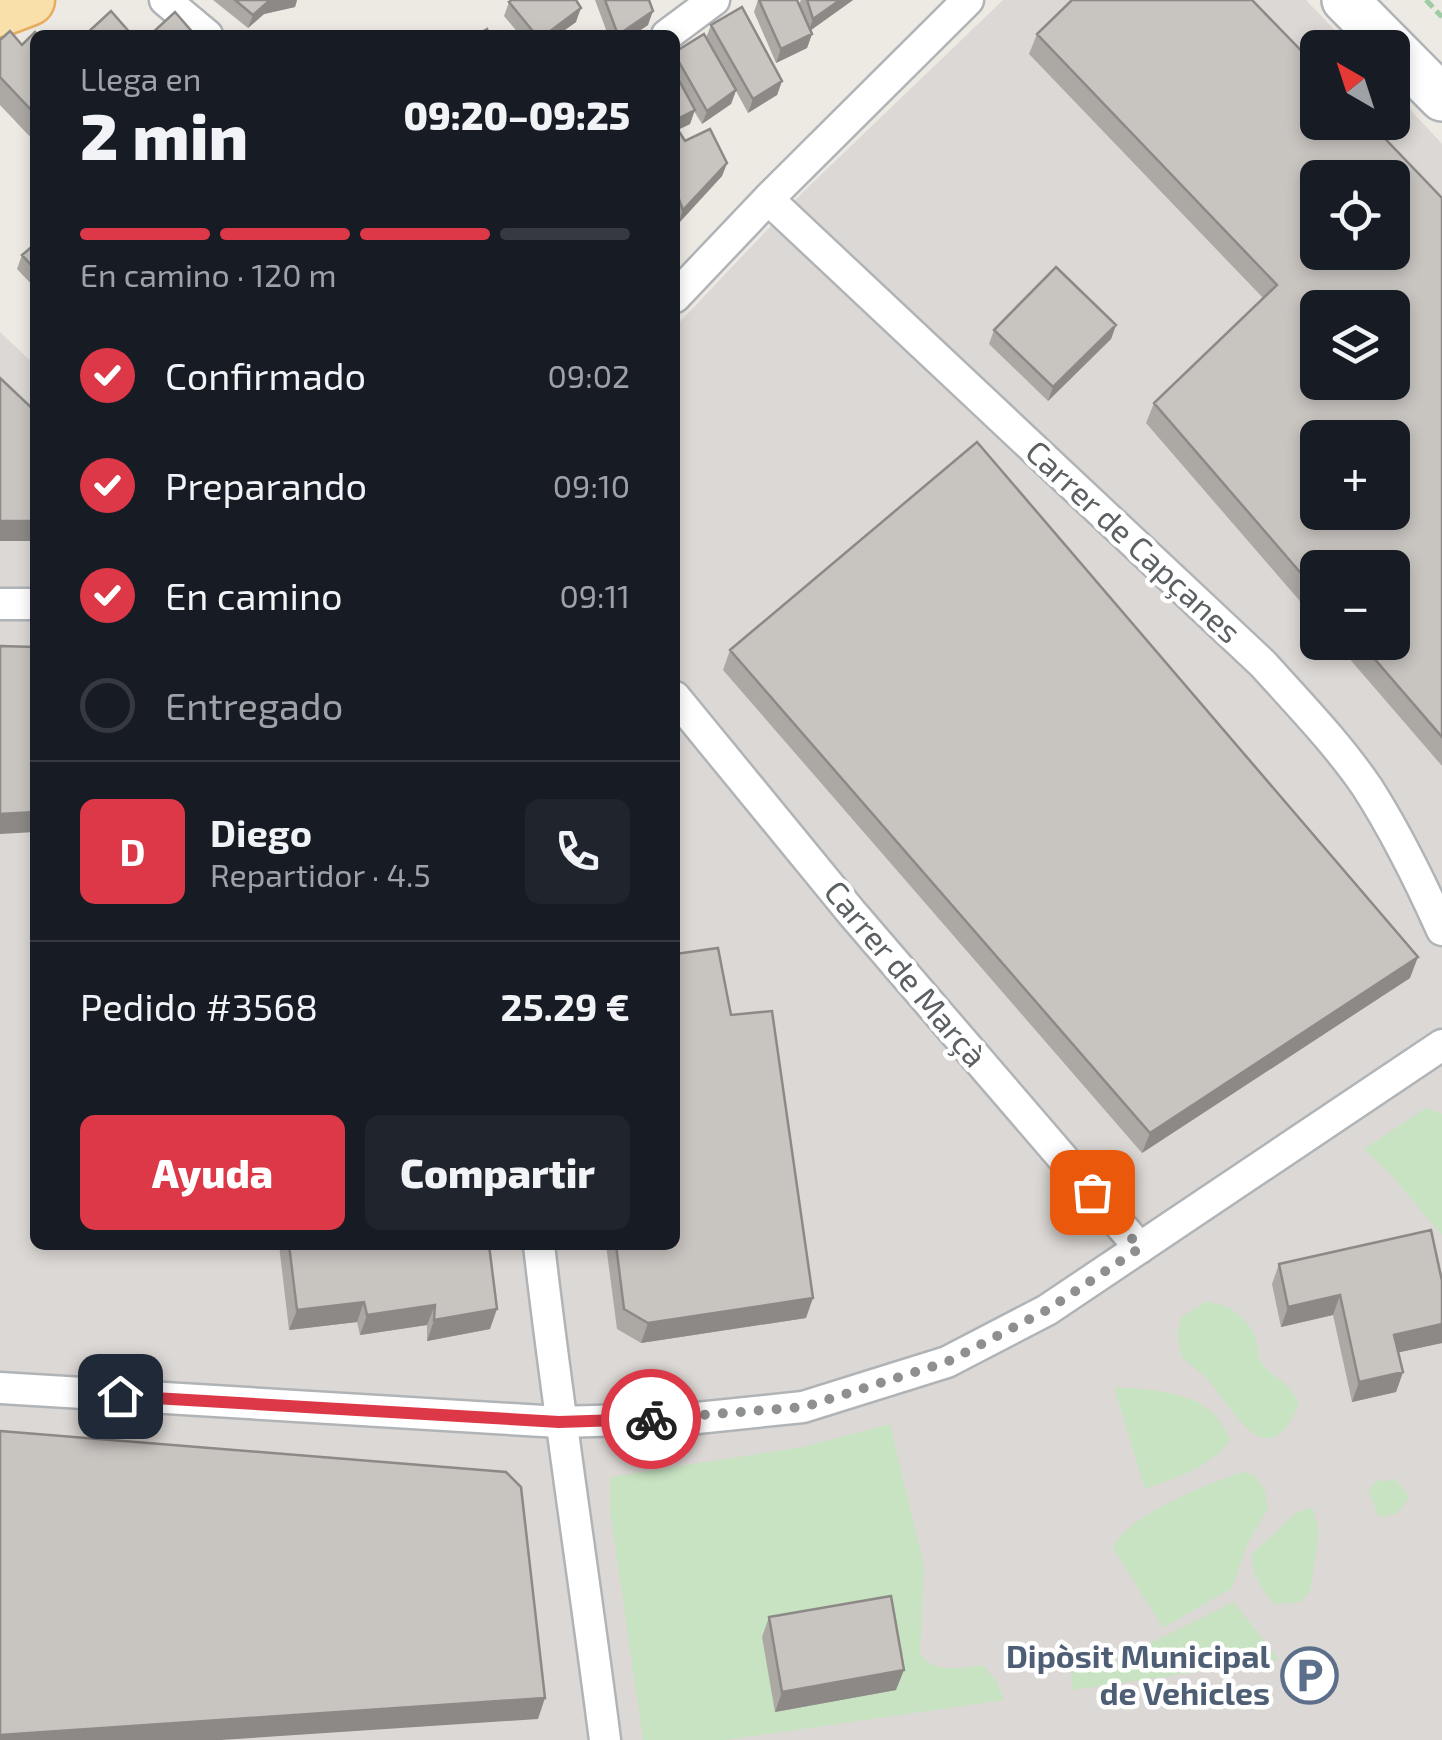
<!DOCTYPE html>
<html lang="es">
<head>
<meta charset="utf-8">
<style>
  :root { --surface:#171b24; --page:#20242c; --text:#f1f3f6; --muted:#9ea1a6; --line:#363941; --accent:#dd3847 }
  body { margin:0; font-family:"Exo 2",sans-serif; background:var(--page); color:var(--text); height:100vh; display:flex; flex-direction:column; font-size:38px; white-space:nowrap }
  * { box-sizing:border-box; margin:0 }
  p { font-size:32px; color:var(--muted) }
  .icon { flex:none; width:55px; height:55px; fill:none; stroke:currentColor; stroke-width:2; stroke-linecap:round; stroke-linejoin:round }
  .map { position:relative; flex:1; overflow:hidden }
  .details { position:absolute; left:30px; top:30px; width:650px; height:1220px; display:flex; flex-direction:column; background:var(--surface); border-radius:15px; box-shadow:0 5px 15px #0003 }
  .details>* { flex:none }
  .needle { width:65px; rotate:321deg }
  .controls { position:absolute; left:1300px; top:30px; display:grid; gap:20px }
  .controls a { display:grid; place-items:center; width:110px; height:110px; border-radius:15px; background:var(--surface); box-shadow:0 5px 15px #0003; font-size:50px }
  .pin { position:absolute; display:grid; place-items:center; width:85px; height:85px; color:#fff; margin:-42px; border-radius:20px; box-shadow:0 5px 15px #0006 }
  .courier { position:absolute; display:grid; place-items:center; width:100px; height:100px; margin:-50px; border:8px solid #dd3847; border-radius:50%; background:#fff; color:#222; box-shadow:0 2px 12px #0007 }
  .headline em { font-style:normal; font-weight:800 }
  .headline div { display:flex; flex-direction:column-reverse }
  .headline { display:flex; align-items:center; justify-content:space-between; height:170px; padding:0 50px }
  h1 { font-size:65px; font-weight:800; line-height:75px }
  .bar { display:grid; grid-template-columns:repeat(4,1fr); gap:15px 10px; align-content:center; height:120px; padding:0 50px }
  .bar i { height:12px; border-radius:8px; background:var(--line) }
  .bar .on { background:var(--accent) }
  .bar p { grid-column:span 4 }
  .line { display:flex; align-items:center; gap:25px; padding:0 50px; border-top:2px solid var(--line) }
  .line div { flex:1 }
  .round { display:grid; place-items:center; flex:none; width:105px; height:105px; border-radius:15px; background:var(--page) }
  ol { padding:0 50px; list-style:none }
  li { display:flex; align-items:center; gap:30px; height:110px }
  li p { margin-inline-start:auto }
  li .icon { padding:10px; border-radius:50%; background:var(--accent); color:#fff; stroke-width:4 }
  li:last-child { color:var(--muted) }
  li i { width:55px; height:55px; border:5px solid var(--line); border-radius:50% }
  .button { display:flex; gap:20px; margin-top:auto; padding:20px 50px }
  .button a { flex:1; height:115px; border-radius:15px; background:var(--accent); color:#fff; font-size:40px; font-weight:800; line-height:115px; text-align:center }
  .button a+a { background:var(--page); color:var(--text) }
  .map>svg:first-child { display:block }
</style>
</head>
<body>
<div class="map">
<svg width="1442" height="1740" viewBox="0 0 1442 1740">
  <rect width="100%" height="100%" fill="#ede9e3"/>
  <path fill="#dcd8d5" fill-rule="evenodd" d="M1003 0H1306L1351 47 1318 48V122H1392L1393 91 1442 144V1740H0V332L35 365V1245H675V327L803 192ZM1318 178H1392V252H1318ZM1318 308H1392V382H1318ZM1318 438H1392V512H1318ZM1318 568H1392V642H1318Z"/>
  <path fill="#c7e3c1" d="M1426 1108 1442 1114V1235L1391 1175 1364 1149Z
    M1206 1302C1228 1303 1248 1317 1256 1339 1259 1348 1256 1354 1261 1362 1275 1382 1286 1376 1299 1404 1267 1481 1234 1409 1207 1379 1200 1371 1191 1365 1182 1358L1177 1333 1182 1316Z
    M1114 1387C1159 1391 1211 1390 1230 1439 1213 1467 1174 1478 1145 1489Z
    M890 1424 924 1566 920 1653C935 1675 959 1668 983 1665L997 1682 1004 1700 726 1740H643L610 1510V1477L803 1447Z
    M1244 1472 1254 1475 1265 1491 1268 1508 1248 1543 1232 1588 1163 1628 1113 1548C1125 1516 1211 1482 1244 1472Z
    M1393 1478 1405 1490 1409 1499 1396 1514 1379 1517 1368 1490 1378 1480 1384 1482Z
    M1308 1508 1313 1509 1319 1532 1310 1592 1300 1602 1275 1604C1262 1592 1250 1571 1252 1554L1295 1514Z
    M1234 1602 1279 1660 1072 1690 1071 1670 1109 1663Z"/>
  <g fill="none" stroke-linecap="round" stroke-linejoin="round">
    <defs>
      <path id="street" d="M165 0 207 35
        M667 35 714 0
        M768 199 1263 664C1299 704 1337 743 1367 787 1396 832 1420 881 1442 930
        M675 297 768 199 968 0
        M0 604H35
        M675 697 852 913 1140 1248
        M539 1245C558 1411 584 1575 605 1740
        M0 1388 559 1422 697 1418 803 1407 947 1362 1047 1310 1442 1045"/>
      <path id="secondary" d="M1345 0 1442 98"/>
      <path id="primary" d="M0 11 29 0"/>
    </defs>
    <use href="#street" stroke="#b0b4b7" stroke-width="35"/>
    <use href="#secondary" stroke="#b0b4b7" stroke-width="50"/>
    <use href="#primary" stroke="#e8ac61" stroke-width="55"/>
    <path stroke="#9fcba3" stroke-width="5" stroke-dasharray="10 5" stroke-linecap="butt" d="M1426 0 1442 17"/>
    <use href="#street" stroke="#fff" stroke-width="30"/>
    <use href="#secondary" stroke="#fff" stroke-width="45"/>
    <use href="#primary" stroke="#f9e0ab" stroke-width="50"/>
  </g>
  <path fill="#aca9a5" d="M213 0H297L295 7 264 14 248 28Z
    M512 0H577L576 22 558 35H520L504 16 509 2Z
    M595 0H649L648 25 633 35H608Z
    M758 0H797L799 4 801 0H853L810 31 812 34 807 48 776 63 754 12Z
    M711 25 782 81 777 95 748 113 736 91 731 104 702 124 694 111 690 124 678 130 685 141 727 163 722 176 678 224 675 216V52L706 38Z
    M1037 34 1442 198V766L1335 642H1392L1318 568V622L1146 423 1154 403 1264 299 1029 54Z
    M35 35V142L0 105V40L22 45Z
    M35 244V288L17 269 22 255Z
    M1116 325 1111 339 1048 401 989 344 994 330Z
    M730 650 1410 978 1142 1153 723 670Z
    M731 1015 806 1318 641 1343 617 1329 606 1245H675Z
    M279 1245H489L490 1329 427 1341V1325L360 1335 357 1322 289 1330Z
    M1279 1264 1442 1343 1398 1352 1403 1372 1396 1392 1352 1402 1333 1315 1281 1327 1272 1284Z
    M769 1617 896 1690 775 1712 762 1637Z"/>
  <path fill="#8c8986" d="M269 0H297L295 7 264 14 248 28 253 15Z
    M840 0H853L808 32 813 19Z
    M581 8 576 22 558 35H545Z
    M653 11 648 25 633 35H619Z
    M812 34 807 48 776 63 781 49Z
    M782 81 777 95 748 113 753 99Z
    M736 90 731 104 702 124 707 111Z
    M695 110 690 124 675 131V120Z
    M727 163 722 176 678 224 683 210Z
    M1116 325 1111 339 1048 401 1053 387Z
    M0 521H35V541H0Z
    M35 812V832L0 834V814Z
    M1418 957 1410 978 1142 1153 1150 1133Z
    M1340 1295 1333 1315 1281 1327 1288 1307Z
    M813 1298 806 1318 641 1343 648 1323Z
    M364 1302 357 1322 289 1330 297 1310Z
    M435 1305 427 1325 360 1335 367 1315Z
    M497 1309 490 1329 427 1341 434 1320Z
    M1442 1324V1343L1387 1355 1394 1335Z
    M1403 1372 1396 1392 1352 1402 1359 1382Z
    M904 1670 896 1690 775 1712 782 1692Z
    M545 1698 538 1719 221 1740H0V1735Z"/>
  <path fill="#c8c4c0" stroke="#8c8986" stroke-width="2.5" fill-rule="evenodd" d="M235 0H270L253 15Z
    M512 0H576L581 8 545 35H536L509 2Z
    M605 0H649L653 11 618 35Z
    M759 0H797L812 34 781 49Z
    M807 0H840L813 19Z
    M1072 0H1252L1318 68V122H1369L1442 198V737L1360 642H1392V568H1318V593L1154 403 1277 285 1037 34ZM1318 178H1392V252H1318ZM1318 308H1392V382H1318ZM1318 438H1392V512H1318Z
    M742 7 782 81 753 99 711 25Z
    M111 11 132 35H85Z
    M175 12 195 35H150Z
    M487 29 489 35H477Z
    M10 31 22 45 35 32 38 35H35V114L0 77V40Z
    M704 34 736 90 707 111 675 55V52Z
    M675 73 695 110 675 120Z
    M675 125 685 141 710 129 727 163 683 210 675 189Z
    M35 244V269L22 255Z
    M1056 267 1116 325 1053 387 994 330Z
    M0 378 35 411V521H0Z
    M977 442 1418 957 1150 1133 730 650Z
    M0 646 35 647V812L0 814Z
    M718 948 731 1015 772 1011 813 1298 648 1323 624 1309 616 1245H675V954Z
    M1431 1230 1442 1281V1324L1394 1335 1403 1372 1359 1382 1340 1295 1288 1307 1279 1264Z
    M289 1245H489L497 1309 434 1320 435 1305 367 1315 364 1302 297 1310Z
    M0 1431 506 1472 521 1487 545 1698 0 1735Z
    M891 1596 904 1670 782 1692 769 1617Z"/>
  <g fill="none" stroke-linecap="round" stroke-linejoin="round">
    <path stroke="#8e9090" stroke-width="10" stroke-dasharray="0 18" d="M651 1419 804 1407 947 1362 1047 1310 1140 1248 1092 1192"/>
    <path stroke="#dd3847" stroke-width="12" d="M120 1396 559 1422 651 1419"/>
  </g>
  <defs>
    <symbol id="parking-ring" viewBox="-11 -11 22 22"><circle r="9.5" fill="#fff" stroke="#5c6f8a" stroke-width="1.5"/><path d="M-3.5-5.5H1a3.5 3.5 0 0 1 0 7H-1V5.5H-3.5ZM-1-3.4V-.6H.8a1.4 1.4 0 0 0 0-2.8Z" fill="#5c6f8a"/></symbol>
  </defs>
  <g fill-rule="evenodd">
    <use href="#parking-ring" x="1278" y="1644" width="63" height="63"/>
  </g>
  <g text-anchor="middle" stroke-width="9" stroke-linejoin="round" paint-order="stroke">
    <g font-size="32" fill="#5b6063" stroke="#fff">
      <text transform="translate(1133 542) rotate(43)" y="11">Carrer de Capçanes</text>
      <text transform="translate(905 974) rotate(50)" y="11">Carrer de Marçà</text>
    </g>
    <g font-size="32" font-weight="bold" fill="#4e5e75" stroke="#fff" text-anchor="end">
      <text x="1270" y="1668">Dipòsit Municipal<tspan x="1270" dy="37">de Vehicles</tspan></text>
    </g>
  </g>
</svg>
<div class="controls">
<a><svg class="needle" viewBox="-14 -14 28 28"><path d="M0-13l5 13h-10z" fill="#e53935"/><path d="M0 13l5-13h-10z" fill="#9ea1a6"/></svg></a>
<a><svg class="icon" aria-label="locate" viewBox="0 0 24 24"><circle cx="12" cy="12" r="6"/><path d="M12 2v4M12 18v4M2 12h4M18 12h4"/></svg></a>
<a><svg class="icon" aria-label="layers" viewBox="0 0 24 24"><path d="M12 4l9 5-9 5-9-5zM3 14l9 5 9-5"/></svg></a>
<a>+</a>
<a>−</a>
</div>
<div class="pin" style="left:1092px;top:1192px;background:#ea580c"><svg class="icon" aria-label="bag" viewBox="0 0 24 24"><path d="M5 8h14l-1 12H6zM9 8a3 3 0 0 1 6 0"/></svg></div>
<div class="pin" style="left:120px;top:1396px;background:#1f2937"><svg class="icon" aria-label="home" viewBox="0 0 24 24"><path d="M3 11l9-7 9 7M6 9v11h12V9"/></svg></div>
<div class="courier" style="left:651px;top:1419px"><svg class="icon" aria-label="bike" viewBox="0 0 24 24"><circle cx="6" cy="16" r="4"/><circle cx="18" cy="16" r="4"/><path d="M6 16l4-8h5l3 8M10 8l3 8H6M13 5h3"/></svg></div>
<section class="details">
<div class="headline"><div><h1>2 min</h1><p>Llega en</p></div><em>09:20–09:25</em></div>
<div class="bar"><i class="on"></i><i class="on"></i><i class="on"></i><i></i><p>En camino · 120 m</p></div>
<ol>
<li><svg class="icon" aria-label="check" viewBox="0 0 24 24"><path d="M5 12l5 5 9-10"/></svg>Confirmado<p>09:02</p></li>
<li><svg class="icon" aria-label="check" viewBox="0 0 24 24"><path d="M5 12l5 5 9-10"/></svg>Preparando<p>09:10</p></li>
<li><svg class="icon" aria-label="check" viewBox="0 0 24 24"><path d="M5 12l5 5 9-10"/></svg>En camino<p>09:11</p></li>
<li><i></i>Entregado</li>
</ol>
<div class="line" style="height:180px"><b class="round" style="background:var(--accent);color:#fff">D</b><div><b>Diego</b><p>Repartidor · 4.5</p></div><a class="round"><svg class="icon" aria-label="phone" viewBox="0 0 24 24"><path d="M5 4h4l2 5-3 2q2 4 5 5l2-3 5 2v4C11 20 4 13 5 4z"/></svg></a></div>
<div class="line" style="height:130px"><div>Pedido #3568</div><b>25.29 €</b></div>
<div class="button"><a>Ayuda</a><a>Compartir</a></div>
</section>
</div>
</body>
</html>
